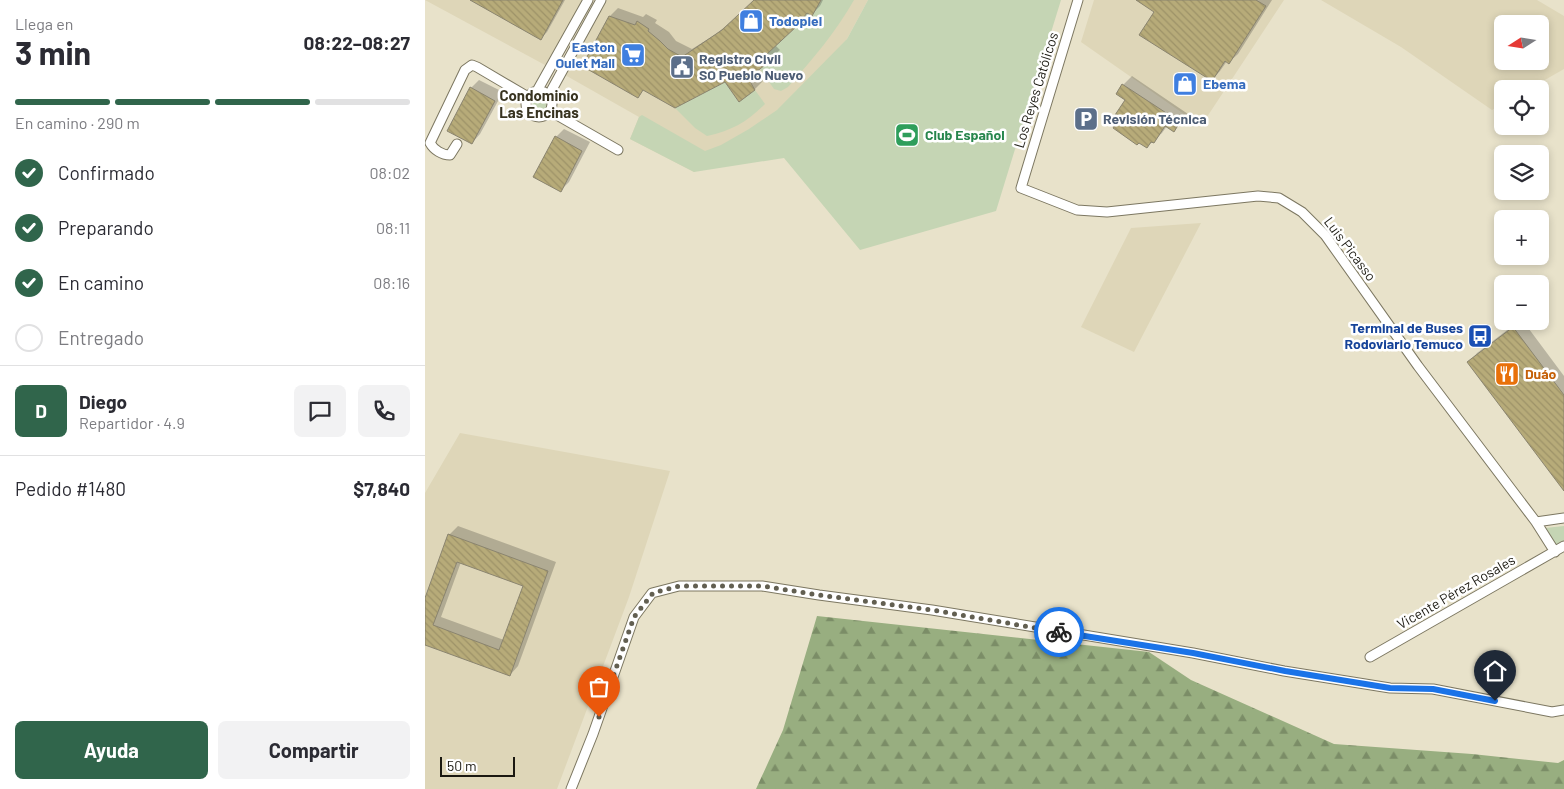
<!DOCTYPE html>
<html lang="es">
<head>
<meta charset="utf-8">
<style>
  :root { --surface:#fff; --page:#f2f2f3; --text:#2b2b33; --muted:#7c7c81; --line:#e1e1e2; --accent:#30654b }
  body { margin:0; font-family:Barlow,sans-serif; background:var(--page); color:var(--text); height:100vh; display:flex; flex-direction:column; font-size:19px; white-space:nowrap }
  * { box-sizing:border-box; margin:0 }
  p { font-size:16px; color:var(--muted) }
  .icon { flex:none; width:28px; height:28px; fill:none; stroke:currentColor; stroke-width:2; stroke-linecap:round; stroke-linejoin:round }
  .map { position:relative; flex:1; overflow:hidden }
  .side { display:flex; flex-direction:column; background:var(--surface); width:425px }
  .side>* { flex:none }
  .needle { width:32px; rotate:258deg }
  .fabs { position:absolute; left:1069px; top:15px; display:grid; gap:10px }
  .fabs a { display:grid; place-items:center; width:55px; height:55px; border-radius:8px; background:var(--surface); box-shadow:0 2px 8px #0003; font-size:25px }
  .scale { position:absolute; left:15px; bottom:12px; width:75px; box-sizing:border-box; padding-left:5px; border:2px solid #1a1810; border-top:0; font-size:14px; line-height:18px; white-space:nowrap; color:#1a1810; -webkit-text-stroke:4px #fff; paint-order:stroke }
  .pin { position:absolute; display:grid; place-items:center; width:42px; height:42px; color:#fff; margin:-51px -21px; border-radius:50% 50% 50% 0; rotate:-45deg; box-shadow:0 0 5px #0007 }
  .pin .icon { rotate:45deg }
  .courier { position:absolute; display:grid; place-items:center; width:50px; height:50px; margin:-25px; border:4px solid #1a73e8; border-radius:50%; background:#fff; color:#222; box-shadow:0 1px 6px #0007 }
  .headline em { font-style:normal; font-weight:700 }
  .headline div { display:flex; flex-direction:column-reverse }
  .headline { display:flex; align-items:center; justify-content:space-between; height:85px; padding:0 15px }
  h1 { font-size:32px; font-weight:700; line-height:38px }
  .bar { display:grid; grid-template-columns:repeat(4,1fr); gap:8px 5px; align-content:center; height:60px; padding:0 15px }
  .bar i { height:6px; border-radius:4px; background:var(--line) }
  .bar .active { background:var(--accent) }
  .bar p { grid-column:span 4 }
  .line { display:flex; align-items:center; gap:12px; padding:0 15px; border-top:1px solid var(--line) }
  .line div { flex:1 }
  .round { display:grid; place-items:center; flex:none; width:52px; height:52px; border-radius:8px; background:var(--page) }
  ol { padding:0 15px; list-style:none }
  li { display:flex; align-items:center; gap:15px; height:55px }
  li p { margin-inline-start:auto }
  li .icon { padding:5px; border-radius:50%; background:var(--accent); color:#fff; stroke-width:4 }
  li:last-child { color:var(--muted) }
  li i { width:28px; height:28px; border:2px solid var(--line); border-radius:50% }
  .primary-button { display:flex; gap:10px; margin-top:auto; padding:10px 15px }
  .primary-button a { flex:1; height:58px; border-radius:8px; background:var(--accent); color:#fff; font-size:20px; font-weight:700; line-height:58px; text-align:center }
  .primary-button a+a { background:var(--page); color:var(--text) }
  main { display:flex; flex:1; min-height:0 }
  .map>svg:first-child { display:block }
</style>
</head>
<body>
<main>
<section class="side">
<div class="headline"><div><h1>3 min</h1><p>Llega en</p></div><em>08:22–08:27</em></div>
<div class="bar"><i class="active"></i><i class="active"></i><i class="active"></i><i></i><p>En camino · 290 m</p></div>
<ol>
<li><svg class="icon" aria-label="check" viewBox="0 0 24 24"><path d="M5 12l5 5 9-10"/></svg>Confirmado<p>08:02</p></li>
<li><svg class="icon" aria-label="check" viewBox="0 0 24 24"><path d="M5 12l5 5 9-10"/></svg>Preparando<p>08:11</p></li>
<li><svg class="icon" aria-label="check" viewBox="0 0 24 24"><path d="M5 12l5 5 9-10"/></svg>En camino<p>08:16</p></li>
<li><i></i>Entregado</li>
</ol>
<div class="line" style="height:90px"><b class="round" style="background:var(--accent);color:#fff">D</b><div><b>Diego</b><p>Repartidor · 4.9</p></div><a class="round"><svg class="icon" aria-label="chat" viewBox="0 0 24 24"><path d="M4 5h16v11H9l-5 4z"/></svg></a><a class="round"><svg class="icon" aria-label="phone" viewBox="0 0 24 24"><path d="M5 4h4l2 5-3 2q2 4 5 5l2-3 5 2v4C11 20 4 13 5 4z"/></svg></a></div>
<div class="line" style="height:65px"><div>Pedido #1480</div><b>$7,840</b></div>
<div class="primary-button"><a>Ayuda</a><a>Compartir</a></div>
</section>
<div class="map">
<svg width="1139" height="789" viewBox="0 0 1139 789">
  <defs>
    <pattern id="forest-firs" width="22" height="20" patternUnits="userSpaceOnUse" patternTransform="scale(1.25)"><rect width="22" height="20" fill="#98ae80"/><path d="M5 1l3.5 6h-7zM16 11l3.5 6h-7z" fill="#7b8d67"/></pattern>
    <pattern id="building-back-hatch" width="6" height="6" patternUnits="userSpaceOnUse" patternTransform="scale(1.25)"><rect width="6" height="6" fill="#b7ab79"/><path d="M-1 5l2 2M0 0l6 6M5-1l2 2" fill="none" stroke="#9d9268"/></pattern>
  </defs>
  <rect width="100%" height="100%" fill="#e8e2ca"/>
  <path fill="#ded6b8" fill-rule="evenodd" d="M0 0H159L120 65Z
    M182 0H443L382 113 269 172 205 139 214 117 140 75Z
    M669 0H859L776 126 656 42Z
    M896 0H1112L1139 16V69L1104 89H1078L1077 104 1067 110 976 47ZM1078 24H1115V61H1078Z
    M776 223 709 352 656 327 706 228Z
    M35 433 245 471 204 597 132 789H0V493Z"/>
  <path fill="#c5d5b4" d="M396 0H429C411 32 387 60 363 87L356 91 349 89 335 69 347 59 342 53 372 26 382 13Z
    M443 0H636L571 211 435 250 359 158 269 172 205 139 214 117 217 115 280 151 296 145 324 129 352 110 422 39Z
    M300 82 313 101 330 90 340 104C322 122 306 131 282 136L270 128 250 108Z
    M107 105a9 9 0 1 1 18 0a9 9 0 1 1-18 0Z
    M1139 526V541L1131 546 1120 528Z"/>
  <path fill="url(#forest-firs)" d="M392 616 724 652 766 680 909 744 1047 754 1133 763 1139 760V789H331L358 730Z"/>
  <path fill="#0003" fill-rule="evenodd" d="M47 0H140L122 32 116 38Z
    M330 0H398L395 6 387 14 383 12 350 45 355 50 331 70 338 81 330 89 314 100 301 81 219 89 212 96 185 16 193 8 218 17 221 14 232 20 230 23 244 32 251 41 267 49 291 34 319 11Z
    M722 0H847L813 54 804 62 802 61 795 71 787 80Z
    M707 76 763 114 749 130 742 126 737 133 722 147 694 121 702 100 692 93 698 85Z
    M54 80 78 92 55 134 47 143 46 88Z
    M139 129 165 142 144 182 136 190 131 137Z
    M1094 321H1098L1139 376V489L1044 362 1052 353Z
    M33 526 131 562 93 666 85 675 0 643V602L24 535ZM36 562 99 586 79 640 16 617Z"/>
  <path fill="url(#building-back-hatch)" stroke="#8a846f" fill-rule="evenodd" d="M45 0H138L116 40Z
    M329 0H396L387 16 382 13 372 26 342 54 348 59 323 78 330 90 314 102 300 82 250 108 218 90 213 98 157 66 184 16 210 25 212 21 224 29 223 31 235 41 243 49 257 57 297 30Z
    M711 0H831L841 6 804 64 800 61 787 81 714 35 729 12Z
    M697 84 755 122 749 132 740 126 729 143 726 142 722 148 714 143 712 145 688 128 693 121 688 118 700 100 691 94Z
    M45 87 70 101 47 144 22 131Z
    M130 136 157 151 136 192 108 177Z
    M1088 327 1139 395V491L1042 362Z
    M23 534 123 571 85 676 0 645V598ZM32 562 98 586 74 650 8 625Z"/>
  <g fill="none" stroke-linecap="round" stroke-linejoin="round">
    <defs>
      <path id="street" d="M653 0 596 188 652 210 682 212 833 196 854 198 877 212 900 235 993 366 1111 522 1130 552
        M112 91 163 0
        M101 104a13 13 0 1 1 26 0a13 13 0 1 1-26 0Z
        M124 95 176 0
        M125 111 193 150
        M32 144 25 155C17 155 9 150 5 143L40 70 47 65 52 67 103 97
        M1111 522 1139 518
        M945 657 1139 546
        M146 789 168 734 209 617 227 593 254 586H337L394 595 507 610 768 653 859 671 965 688 1008 689 1127 712 1139 710"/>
    </defs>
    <use href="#street" stroke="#7c7761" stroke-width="11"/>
    <use href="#street" stroke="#fff" stroke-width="9"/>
  </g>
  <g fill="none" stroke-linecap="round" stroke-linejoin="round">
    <path stroke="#625f51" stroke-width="5" stroke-dasharray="0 9" d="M174 717 209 617 228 593 254 586H337L394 595 507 610 634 632"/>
    <path stroke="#1a73e8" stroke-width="6" d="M634 632 768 653 860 671 965 688 1008 689 1070 701"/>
  </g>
  <defs>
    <symbol id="shop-square" viewBox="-11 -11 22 22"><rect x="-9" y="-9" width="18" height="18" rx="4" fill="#3f7fe0" stroke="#fff"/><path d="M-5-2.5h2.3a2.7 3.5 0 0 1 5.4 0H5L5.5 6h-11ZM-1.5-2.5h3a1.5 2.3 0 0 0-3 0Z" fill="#fff"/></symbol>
    <symbol id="supermarket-square" viewBox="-11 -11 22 22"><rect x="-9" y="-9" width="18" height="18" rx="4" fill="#3f7fe0" stroke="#fff"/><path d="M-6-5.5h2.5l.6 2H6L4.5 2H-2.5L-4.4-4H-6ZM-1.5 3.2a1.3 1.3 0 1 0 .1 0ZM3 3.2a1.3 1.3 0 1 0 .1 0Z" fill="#fff"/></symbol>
    <symbol id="civic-square" viewBox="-11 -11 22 22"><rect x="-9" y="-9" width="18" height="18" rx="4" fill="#5c6f8a" stroke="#fff"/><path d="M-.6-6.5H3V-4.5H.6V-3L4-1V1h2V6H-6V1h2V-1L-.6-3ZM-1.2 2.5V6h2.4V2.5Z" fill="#fff"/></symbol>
    <symbol id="parking-square" viewBox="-11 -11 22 22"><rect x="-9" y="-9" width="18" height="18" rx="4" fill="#5c6f8a" stroke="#fff"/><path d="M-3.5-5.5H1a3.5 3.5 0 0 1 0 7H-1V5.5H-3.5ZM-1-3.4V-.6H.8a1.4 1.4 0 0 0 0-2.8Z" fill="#fff"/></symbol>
    <symbol id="stadium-square" viewBox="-11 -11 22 22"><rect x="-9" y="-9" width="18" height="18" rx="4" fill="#2e9e5b" stroke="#fff"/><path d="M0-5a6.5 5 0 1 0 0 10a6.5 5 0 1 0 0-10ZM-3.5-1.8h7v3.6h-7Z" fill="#fff"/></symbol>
    <symbol id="bus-square" viewBox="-11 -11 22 22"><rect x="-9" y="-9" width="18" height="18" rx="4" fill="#1a4fb4" stroke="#fff"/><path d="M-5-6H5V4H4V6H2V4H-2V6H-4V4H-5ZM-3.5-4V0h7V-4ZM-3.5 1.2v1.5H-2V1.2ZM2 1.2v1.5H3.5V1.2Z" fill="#fff"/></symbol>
    <symbol id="restaurant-square" viewBox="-11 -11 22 22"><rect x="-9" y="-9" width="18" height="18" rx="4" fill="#e8710a" stroke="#fff"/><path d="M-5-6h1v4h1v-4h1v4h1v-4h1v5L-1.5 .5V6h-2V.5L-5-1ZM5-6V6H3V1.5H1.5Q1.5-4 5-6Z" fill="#fff"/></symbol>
  </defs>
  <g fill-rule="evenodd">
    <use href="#shop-square" x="312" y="7" width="28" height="28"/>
    <use href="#supermarket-square" x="194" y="41" width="28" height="28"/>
    <use href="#civic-square" x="243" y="53" width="28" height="28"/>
    <use href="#shop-square" x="746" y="70" width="28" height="28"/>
    <use href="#parking-square" x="647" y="105" width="28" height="28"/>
    <use href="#stadium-square" x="468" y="121" width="28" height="28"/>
    <use href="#bus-square" x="1041" y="322" width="28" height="28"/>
    <use href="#restaurant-square" x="1068" y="360" width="28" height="28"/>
  </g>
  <g text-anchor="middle" stroke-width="5" stroke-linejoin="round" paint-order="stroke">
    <g font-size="14" font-weight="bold" fill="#366cbe" stroke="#fff" text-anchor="start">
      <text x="344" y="26">Todopiel</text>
      <text x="190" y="52" text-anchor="end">Easton<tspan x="190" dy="16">Oulet Mall</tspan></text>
      <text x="778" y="89">Ebema</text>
    </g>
    <g font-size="14" font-weight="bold" fill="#4e5e75" stroke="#fff" text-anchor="start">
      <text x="274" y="64">Registro Civil<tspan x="274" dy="16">SO Pueblo Nuevo</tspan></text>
      <text x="678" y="124">Revisión Técnica</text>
    </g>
    <g font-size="14" fill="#1a1810" stroke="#fff">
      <text transform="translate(611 90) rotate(-73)" y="5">Los Reyes Católicos</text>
      <text transform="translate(925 249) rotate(53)" y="5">Luis Picasso</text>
      <text transform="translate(1031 592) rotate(-30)" y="5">Vicente Pérez Rosales</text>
    </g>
    <g font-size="14" font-weight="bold" fill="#27864d" stroke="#fff" text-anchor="start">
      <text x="500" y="140">Club Español</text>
    </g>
    <g font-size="14" font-weight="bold" fill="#164399" stroke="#fff" text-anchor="end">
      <text x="1038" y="333">Terminal de Buses<tspan x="1038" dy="16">Rodoviario Temuco</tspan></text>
    </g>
    <g font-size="14" font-weight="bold" fill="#c56008" stroke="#fff" text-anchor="start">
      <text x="1100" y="379">Duáo</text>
    </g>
    <g font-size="15" font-weight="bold" fill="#383320" stroke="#fff">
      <text x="114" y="101">Condominio<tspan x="114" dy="17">Las Encinas</tspan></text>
    </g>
  </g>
</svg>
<div class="fabs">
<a><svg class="needle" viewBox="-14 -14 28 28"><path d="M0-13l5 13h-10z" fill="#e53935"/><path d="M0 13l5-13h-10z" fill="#7c7c81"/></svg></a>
<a><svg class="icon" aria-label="locate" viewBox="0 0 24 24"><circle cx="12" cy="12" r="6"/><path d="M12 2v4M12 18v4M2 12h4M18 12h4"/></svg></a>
<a><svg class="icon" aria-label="layers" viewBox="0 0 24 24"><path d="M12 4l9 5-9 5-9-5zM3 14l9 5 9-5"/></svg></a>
<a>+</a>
<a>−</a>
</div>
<div class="scale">50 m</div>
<div class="pin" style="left:174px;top:717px;background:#ea580c"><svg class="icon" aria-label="bag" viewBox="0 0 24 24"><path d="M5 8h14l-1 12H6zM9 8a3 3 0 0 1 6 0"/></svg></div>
<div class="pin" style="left:1070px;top:701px;background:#1f2937"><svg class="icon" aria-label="home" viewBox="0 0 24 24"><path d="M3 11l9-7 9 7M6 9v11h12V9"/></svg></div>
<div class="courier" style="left:634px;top:632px"><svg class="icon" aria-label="bike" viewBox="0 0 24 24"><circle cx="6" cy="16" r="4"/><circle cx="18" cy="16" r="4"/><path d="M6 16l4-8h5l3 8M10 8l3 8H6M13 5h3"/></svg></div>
</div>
</main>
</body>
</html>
